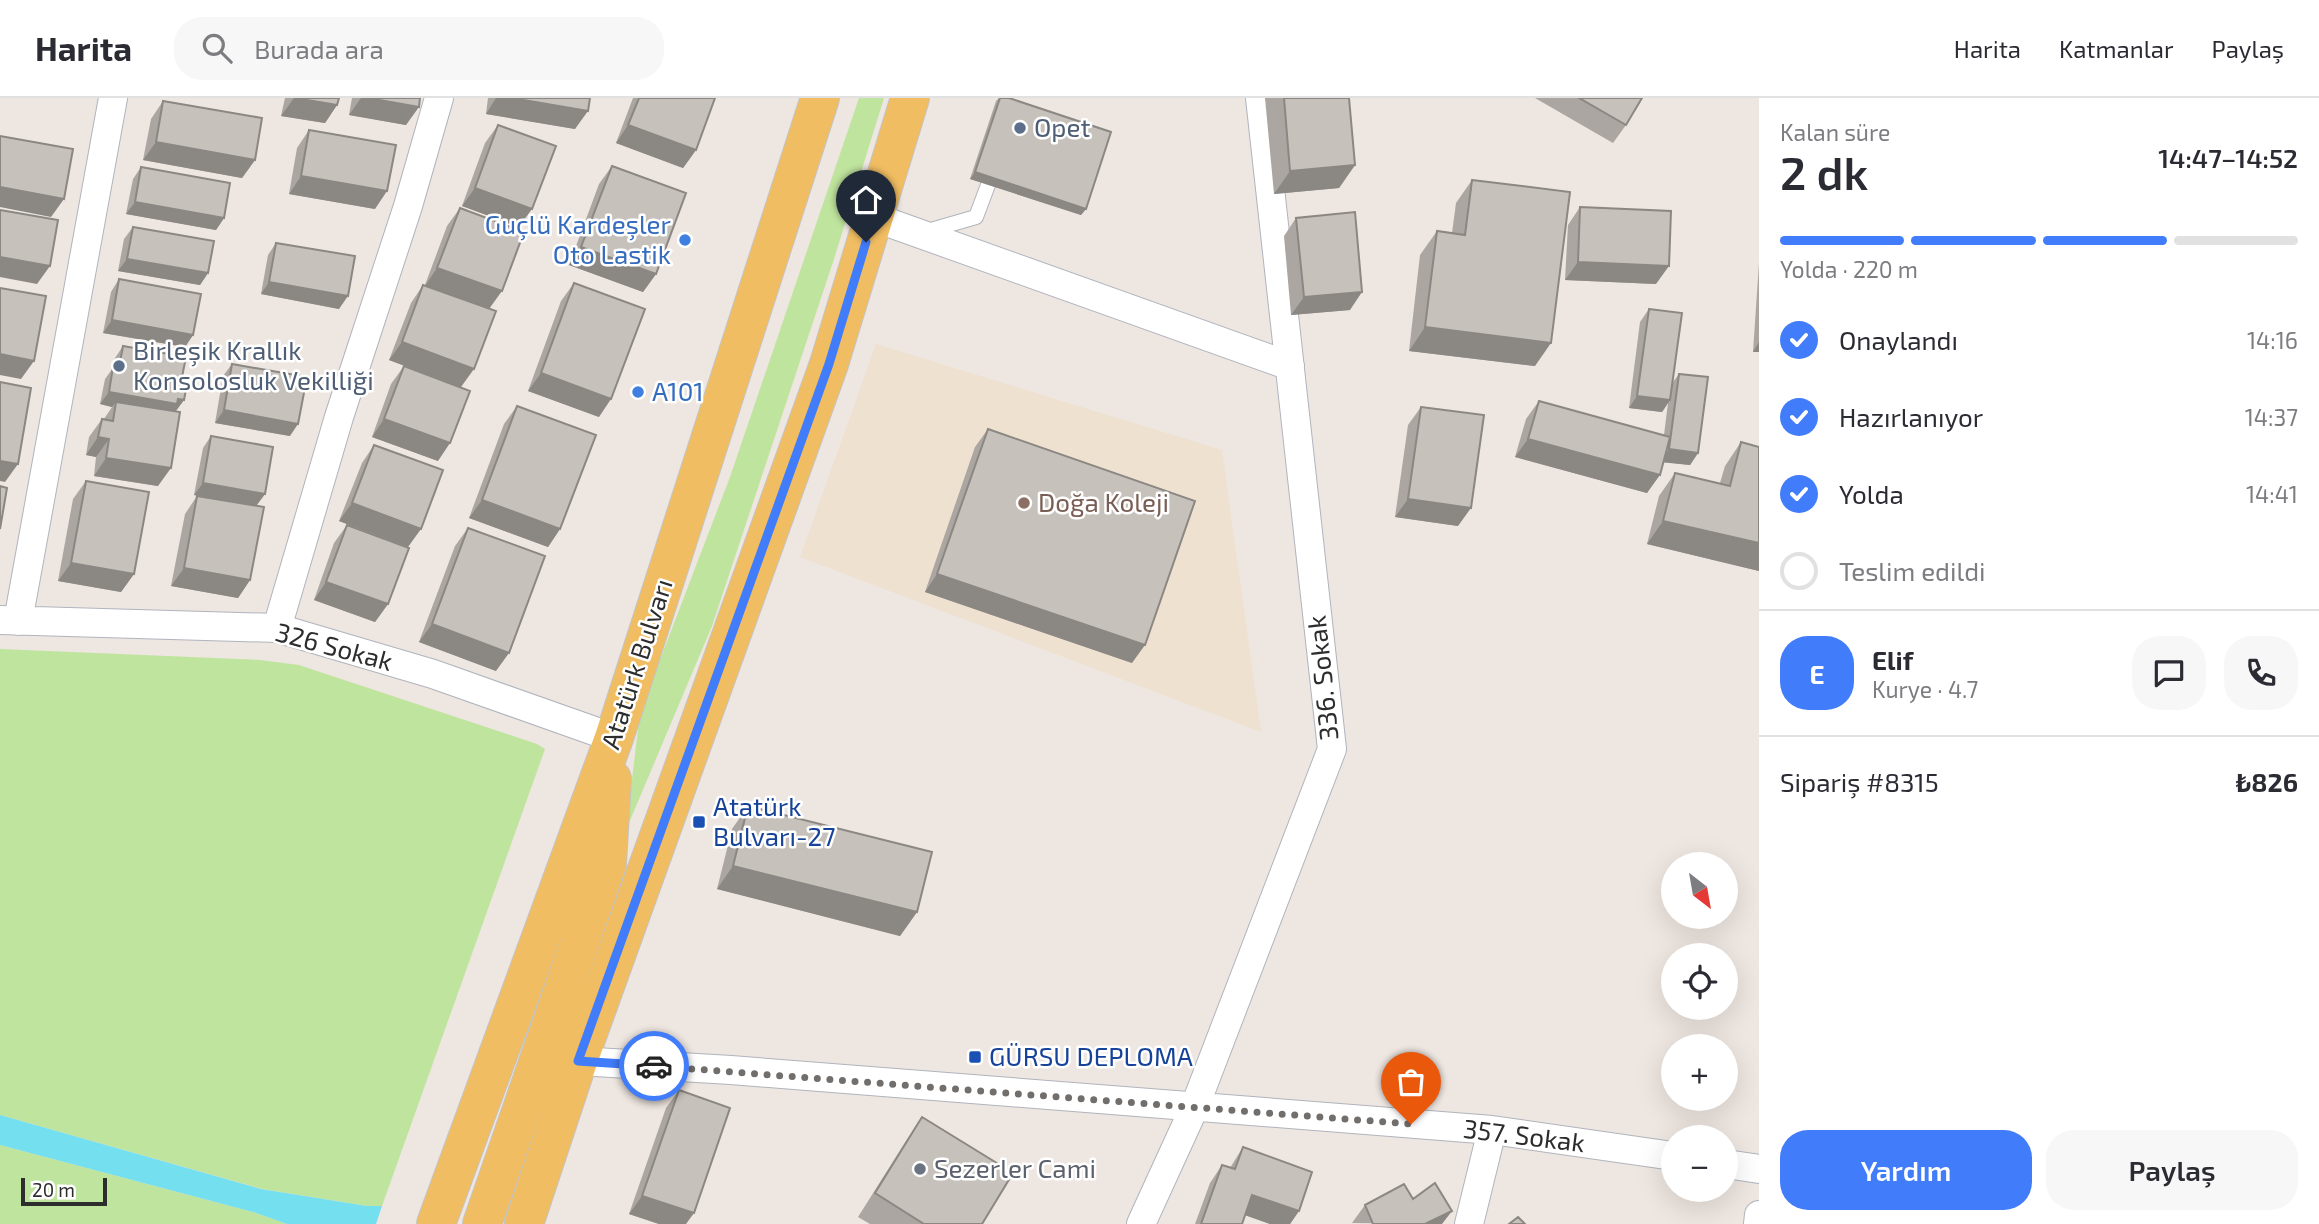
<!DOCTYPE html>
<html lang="tr">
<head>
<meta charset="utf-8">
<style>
  :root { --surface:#fff; --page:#f7f7f7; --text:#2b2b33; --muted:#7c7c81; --line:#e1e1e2; --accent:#417cfa }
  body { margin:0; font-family:"Exo 2",sans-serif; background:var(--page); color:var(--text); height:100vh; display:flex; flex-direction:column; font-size:26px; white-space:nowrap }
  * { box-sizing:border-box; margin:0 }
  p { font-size:23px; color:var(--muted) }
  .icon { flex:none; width:38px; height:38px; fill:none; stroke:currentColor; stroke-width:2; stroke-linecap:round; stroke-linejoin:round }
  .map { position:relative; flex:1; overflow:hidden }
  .drawer { display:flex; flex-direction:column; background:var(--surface); width:560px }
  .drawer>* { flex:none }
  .needle { width:46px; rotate:149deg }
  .controls { position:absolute; left:1661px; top:754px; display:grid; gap:14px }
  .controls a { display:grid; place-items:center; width:77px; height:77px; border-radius:50%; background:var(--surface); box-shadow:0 7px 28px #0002; font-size:35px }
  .scale { position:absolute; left:21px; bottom:18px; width:86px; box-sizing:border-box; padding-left:7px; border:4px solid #2d2d2d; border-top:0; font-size:19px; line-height:24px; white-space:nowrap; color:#2d2d2d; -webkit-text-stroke:5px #fff; paint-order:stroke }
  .pin { position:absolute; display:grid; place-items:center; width:60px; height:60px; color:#fff; margin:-72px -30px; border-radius:50% 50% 50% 0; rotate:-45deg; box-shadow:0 0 7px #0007 }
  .pin .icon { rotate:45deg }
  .courier { position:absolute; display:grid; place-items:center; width:70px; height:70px; margin:-35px; border:5px solid #417cfa; border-radius:50%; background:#fff; color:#222; box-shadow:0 2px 9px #0007 }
  .head em { font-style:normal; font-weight:600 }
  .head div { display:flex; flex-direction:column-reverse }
  .head { display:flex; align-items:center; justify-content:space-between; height:119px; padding:0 21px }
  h1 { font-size:46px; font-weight:600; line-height:52px }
  .bar { display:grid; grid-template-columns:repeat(4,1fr); gap:10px 7px; align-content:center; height:84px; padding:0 21px }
  .bar i { height:9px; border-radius:5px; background:var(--line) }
  .bar .on { background:var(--accent) }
  .bar p { grid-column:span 4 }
  .line { display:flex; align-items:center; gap:18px; padding:0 21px; border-top:2px solid var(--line) }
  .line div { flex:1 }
  .round { display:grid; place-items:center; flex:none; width:74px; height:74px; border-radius:28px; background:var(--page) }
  ol { padding:0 21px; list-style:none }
  li { display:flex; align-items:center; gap:21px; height:77px }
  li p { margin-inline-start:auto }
  li .icon { padding:7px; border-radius:50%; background:var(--accent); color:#fff; stroke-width:4 }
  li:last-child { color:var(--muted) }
  li i { width:38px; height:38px; border:4px solid var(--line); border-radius:50% }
  .button { display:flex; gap:14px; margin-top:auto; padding:14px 21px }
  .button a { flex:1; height:80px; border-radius:28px; background:var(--accent); color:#fff; font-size:28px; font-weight:600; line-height:80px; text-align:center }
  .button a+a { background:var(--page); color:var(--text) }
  header { display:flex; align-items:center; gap:42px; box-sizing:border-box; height:98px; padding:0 35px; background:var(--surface); border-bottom:2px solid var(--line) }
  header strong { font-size:33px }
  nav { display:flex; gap:38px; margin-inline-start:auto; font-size:24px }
  .search { width:490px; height:63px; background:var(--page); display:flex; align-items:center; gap:18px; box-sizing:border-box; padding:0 24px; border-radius:28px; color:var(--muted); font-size:26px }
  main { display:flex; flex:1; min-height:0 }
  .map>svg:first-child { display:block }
</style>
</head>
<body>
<header>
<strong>Harita</strong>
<div class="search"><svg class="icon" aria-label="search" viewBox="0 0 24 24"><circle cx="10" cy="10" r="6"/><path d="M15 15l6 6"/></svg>Burada ara</div>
<nav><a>Harita</a><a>Katmanlar</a><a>Paylaş</a></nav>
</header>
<main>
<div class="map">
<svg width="1759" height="1126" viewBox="0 0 1759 1126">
  <rect width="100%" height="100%" fill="#eee6e0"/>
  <path fill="#efe1d0" d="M876 246 1222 352 1261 634 800 459Z"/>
  <path fill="#bfe49d" d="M859 0H884L834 161 712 528 626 732 640 614 730 379Z
    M0 551 260 562 299 567 537 646 545 651 382 1108H367L262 1091 0 1017Z
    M0 1047 253 1114 287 1126H0Z"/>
  <path fill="#74dfef" d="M0 1017 261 1091 367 1108H382L376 1126H287L253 1114 0 1047Z"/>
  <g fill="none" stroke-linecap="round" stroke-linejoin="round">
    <defs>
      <path id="lane" d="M924 134 976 119 994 71"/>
      <path id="street" d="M873 119 1290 268
        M0 522 277 530 433 576 614 640
        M18 523 113 0
        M277 530 339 319 408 108 439 0
        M578 963 731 972 1492 1032 1673 1058
        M1726 1066 1759 1071
        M1141 1126 1195 1008 1332 651 1260 0
        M1469 1126 1492 1032
        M1758 1126 1759 1117"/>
      <path id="primary" d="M436 1126 614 640 820 0
        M482 1126 607 766 612 681
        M524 1126 578 963 829 266 910 0"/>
    </defs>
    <use href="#lane" stroke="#b0b4bd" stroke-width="16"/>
    <use href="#street" stroke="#b0b4bd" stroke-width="30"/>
    <use href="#primary" stroke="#c4c4c4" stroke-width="40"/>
    <use href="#lane" stroke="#fff" stroke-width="14"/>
    <use href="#street" stroke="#fff" stroke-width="28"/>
    <use href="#primary" stroke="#f1bd62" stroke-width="38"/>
  </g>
  <path fill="#aba6a1" d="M285 0H339L337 7 325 25 281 18Z
    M352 0H420L406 27 349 17Z
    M488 0H590L575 31 486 16Z
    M633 0H715L696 52 683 70 616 45Z
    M999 0H1009L1086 111 1081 117 970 81 996 3Z
    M1265 0H1349L1355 67 1339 90 1274 96Z
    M1535 0H1642L1626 27 1613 45Z
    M163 3 255 62 242 80 143 62 151 21Z
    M498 27 519 129 462 108 485 45Z
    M309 32 375 111 289 96 297 50Z
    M612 68 656 176 643 194 569 167 599 86Z
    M141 69 224 120 216 132 126 116 133 81Z
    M1472 82 1535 268 1409 253 1420 157 1437 133 1452 135 1456 105Z
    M1580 109 1656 186 1565 182 1568 127Z
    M460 110 489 211 461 289 389 262 411 205 423 187H425L447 128Z
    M1296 120 1350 212 1291 217 1284 138Z
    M133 129 208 175 200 187 118 173 124 141Z
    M276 145 339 211 261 196 268 157Z
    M1759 165V254H1753Z
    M119 181 193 237 185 249 103 235 111 194Z
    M574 185 599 319 528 293 561 203Z
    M1649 211 1673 284 1679 276 1698 355 1690 367 1663 364 1647 395 1515 359 1526 321 1539 303 1664 337 1668 305 1662 314 1629 310 1640 224Z
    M123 248 182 279 184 302 175 314 158 388 94 378 96 359 86 357 89 339 102 321H104L112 309 100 306 105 281 113 270 115 260Z
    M232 266 290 338 215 325 223 278Z
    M404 268 438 363 372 339 391 286Z
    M517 308 560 431 548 449 469 420 504 326Z
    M1421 309 1458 428 1395 419 1408 327Z
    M988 331 1132 565 925 494 975 349Z
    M211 338 265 396 256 408 250 482 238 500 171 488 185 416 197 398 205 399 194 397 203 350Z
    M1741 344 1759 349V473L1647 446 1659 398 1675 375 1720 385 1725 368Z
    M374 347 408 449 339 423 362 365Z
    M86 383 134 476 121 494 58 483 73 401Z
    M347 427 388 506 375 524 314 502 334 445Z
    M468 430 496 573 419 544 455 448Z
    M748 708 917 814 900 838 717 791 732 731Z
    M679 992 686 1126H659L629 1116 666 1010Z
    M922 1019 982 1126H870L858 1119 906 1043Z
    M1243 1049 1299 1113 1290 1126H1270L1245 1117 1242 1126H1195L1210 1085 1222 1067 1230 1070Z
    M1413 1101 1442 1126 1352 1125 1365 1107Z"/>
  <path fill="#8b8783" d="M294 0 337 7 325 25 281 18Z
    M361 0H368L419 9 406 27 349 17Z
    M496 0H512L588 13 575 31 486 16Z
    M628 27 696 52 683 70 616 45Z
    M156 44 255 62 242 80 143 62Z
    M1355 67 1339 90 1274 96 1290 73Z
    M975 74 1086 111 1081 117 970 81Z
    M301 78 387 93 375 111 289 96Z
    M0 89 64 101 51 119 0 109Z
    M475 90 532 111 519 129 462 108Z
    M135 104 224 120 216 132 126 116Z
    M581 149 656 176 643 194 569 167Z
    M0 159 50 168 37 186 0 179Z
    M127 161 208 175 200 187 118 173Z
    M1578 164 1669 168 1656 186 1565 182Z
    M437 170 502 193 489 211 425 188Z
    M269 184 348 198 339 211 261 196Z
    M1362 194 1350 212 1291 217 1304 199Z
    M112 222 193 237 185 249 103 235Z
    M1425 229 1551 245 1535 268 1409 253Z
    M402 244 474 271 461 289 389 262Z
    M1759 244V254H1753Z
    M0 256 34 263 21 281 0 277Z
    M541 275 611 301 599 319 528 293Z
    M109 294 178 301 184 302 175 314 116 304 112 309 100 306Z
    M1637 298 1670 302 1662 314 1629 310Z
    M224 312 298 326 290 338 215 325Z
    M384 321 450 345 438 363 372 339Z
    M98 339 109 341 96 359 86 357Z
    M1528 341 1660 377 1647 395 1515 359Z
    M1669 351 1698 355 1690 367 1660 364Z
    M106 360 171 370 158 388 94 378Z
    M0 363 18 366 5 384 0 383Z
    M203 385 265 396 256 408 194 397Z
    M1408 401 1471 410 1458 428 1395 419Z
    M482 402 560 431 548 449 469 420Z
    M352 405 421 431 408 449 339 423Z
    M1663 423 1759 445V473L1647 446Z
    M71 465 134 476 121 494 58 483Z
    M184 470 250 482 238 500 171 488Z
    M937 476 1145 547 1132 565 925 494Z
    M326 484 388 506 375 524 314 502Z
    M432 526 509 555 496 573 419 544Z
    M733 768 917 814 900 838 717 791Z
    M1252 1097 1299 1113 1290 1126H1270L1239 1115Z
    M642 1098 694 1115 686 1126H659L629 1116Z
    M1452 1113 1442 1126H1425Z"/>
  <path fill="#c7c1bb" stroke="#8b8783" stroke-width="2" d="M295 0H339L337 7Z
    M368 0H420L419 9Z
    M512 0H590L588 13Z
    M639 0H715L696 52 628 27Z
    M1000 0H1009L1111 34 1086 111 975 74Z
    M1284 0H1349L1355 67 1290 73Z
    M1579 0H1642L1626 27Z
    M163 3 262 20 255 62 156 44Z
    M498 27 556 48 532 111 475 90Z
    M309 32 396 47 387 93 301 78Z
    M0 38 73 51 64 101 0 89Z
    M612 68 686 95 656 176 581 149Z
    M141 69 230 85 224 120 135 104Z
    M1472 82 1570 94 1551 245 1425 229 1437 133 1465 137Z
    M1580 109 1671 113 1669 168 1578 164Z
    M460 110 524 134 502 193 437 170Z
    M0 112 58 122 50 168 0 159Z
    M1355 114 1362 194 1304 199 1296 120Z
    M133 129 214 143 208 175 127 161Z
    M276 145 355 158 348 198 269 184Z
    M119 181 201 196 193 237 112 222Z
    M574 185 645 211 611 301 541 275Z
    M423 187 496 213 474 271 402 244Z
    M0 190 46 198 34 263 0 256Z
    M1649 211 1682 215 1670 302 1637 298Z
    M123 248 186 259 182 279 188 281 184 302 178 301 177 306 109 294 113 269 119 270Z
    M232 266 307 279 298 326 224 312Z
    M404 268 470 293 450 345 384 321Z
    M1679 276 1708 279 1698 355 1669 351Z
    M0 284 31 290 18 366 0 363Z
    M1539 303 1670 339 1660 377 1528 341Z
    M116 304 180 314 171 370 106 360 109 341 98 339 102 321 113 323Z
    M517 308 596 337 560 431 482 402Z
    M1421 309 1484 317 1471 410 1408 401Z
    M988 331 1195 403 1145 547 937 476Z
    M211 338 273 349 265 396 203 385Z
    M1741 344 1759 349V445L1663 423 1675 375 1730 388Z
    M374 347 443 372 421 431 352 405Z
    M86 383 149 394 134 476 71 465Z
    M0 388 7 390 0 431Z
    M197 398 264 409 250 482 184 470Z
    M347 427 409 450 388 506 326 484Z
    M468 430 545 458 509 555 432 526Z
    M748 708 932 754 917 814 733 768Z
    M679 992 730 1010 694 1115 642 1098Z
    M922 1019 1013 1075 982 1126H924L875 1095Z
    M1243 1049 1312 1074 1299 1113 1252 1097 1242 1126H1201L1222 1067 1235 1071Z
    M1435 1085 1452 1113 1425 1126H1373L1365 1107 1404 1086 1413 1101Z
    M1518 1119 1525 1126H1509Z"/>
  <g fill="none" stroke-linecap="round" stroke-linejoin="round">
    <path stroke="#716e6c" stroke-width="7" stroke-dasharray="0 12.6" d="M654 968 1411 1026"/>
    <path stroke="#417cfa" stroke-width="9" d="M654 968 578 963 829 266 866 144"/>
  </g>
  <g fill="#5c6f8a" stroke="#fff" stroke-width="2.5">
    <circle cx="1020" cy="30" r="7"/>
    <circle cx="119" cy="268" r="7"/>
  </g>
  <g fill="#3f7fe0" stroke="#fff" stroke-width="2.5">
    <circle cx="685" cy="142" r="7"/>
    <circle cx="638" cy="294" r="7"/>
  </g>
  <circle fill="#8d6e63" stroke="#fff" stroke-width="2.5" cx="1024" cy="405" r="7"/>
  <g fill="#1a4fb4" stroke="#fff" stroke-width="2.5">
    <rect x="692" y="717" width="14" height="14" rx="3.5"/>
    <rect x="968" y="952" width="14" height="14" rx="3.5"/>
  </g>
  <circle fill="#6b7280" stroke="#fff" stroke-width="2.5" cx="920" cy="1071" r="7"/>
  <g text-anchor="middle" stroke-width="5" stroke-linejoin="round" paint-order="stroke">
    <g font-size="26" fill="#4e5e75" stroke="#fff" text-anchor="start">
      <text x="1034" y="39">Opet</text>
      <text x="133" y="262">Birleşik Krallık<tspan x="133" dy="30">Konsolosluk Vekilliği</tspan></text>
    </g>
    <g font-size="26" fill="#366cbe" stroke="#fff" text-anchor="end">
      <text x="671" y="136">Guçlü Kardeşler<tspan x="671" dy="30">Oto Lastik</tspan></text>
      <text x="652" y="303" text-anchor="start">A101</text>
    </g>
    <g font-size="26" fill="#785e54" stroke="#fff" text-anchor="start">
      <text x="1038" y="414">Doğa Koleji</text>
    </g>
    <g font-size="26" fill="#2d2d2d" stroke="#fff">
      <text transform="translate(334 549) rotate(15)" y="9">326 Sokak</text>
      <text transform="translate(637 566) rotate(-72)" y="9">Atatürk Bulvarı</text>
      <text transform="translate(1323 580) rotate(-96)" y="9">336. Sokak</text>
      <text transform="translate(1524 1038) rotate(7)" y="9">357. Sokak</text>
    </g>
    <g font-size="26" fill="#164399" stroke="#fff" text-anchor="start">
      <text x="713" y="718">Atatürk<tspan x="713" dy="30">Bulvarı-27</tspan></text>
      <text x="989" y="968">GÜRSU DEPLOMA</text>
    </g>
    <g font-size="26" fill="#5b616d" stroke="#fff" text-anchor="start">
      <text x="934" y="1080">Sezerler Cami</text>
    </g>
  </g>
</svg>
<div class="controls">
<a><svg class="needle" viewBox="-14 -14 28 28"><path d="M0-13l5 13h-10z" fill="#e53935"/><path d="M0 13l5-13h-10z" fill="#7c7c81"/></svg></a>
<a><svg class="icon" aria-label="locate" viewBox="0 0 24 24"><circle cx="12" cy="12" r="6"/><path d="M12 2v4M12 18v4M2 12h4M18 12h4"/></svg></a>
<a>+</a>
<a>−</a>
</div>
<div class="scale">20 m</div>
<div class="pin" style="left:1411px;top:1026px;background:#ea580c"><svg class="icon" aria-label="bag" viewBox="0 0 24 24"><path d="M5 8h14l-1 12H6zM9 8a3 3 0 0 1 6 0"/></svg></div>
<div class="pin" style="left:866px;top:144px;background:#1f2937"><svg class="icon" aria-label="home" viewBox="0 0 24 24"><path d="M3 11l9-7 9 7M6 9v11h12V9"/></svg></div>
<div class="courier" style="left:654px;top:968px"><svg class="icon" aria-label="car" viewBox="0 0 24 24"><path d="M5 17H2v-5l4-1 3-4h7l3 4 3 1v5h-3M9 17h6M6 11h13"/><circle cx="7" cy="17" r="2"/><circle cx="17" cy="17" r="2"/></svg></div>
</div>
<section class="drawer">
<div class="head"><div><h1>2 dk</h1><p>Kalan süre</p></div><em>14:47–14:52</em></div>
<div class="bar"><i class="on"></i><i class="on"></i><i class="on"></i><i></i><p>Yolda · 220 m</p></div>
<ol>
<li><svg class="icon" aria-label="check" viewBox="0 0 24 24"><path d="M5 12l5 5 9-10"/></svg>Onaylandı<p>14:16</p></li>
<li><svg class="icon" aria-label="check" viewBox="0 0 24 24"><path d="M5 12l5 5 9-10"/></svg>Hazırlanıyor<p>14:37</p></li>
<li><svg class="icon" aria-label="check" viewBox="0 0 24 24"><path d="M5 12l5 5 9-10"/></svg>Yolda<p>14:41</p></li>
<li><i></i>Teslim edildi</li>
</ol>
<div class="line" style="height:126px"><b class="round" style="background:var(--accent);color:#fff">E</b><div><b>Elif</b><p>Kurye · 4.7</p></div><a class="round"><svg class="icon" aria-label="chat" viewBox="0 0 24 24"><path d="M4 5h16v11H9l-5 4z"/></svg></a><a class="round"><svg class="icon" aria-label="phone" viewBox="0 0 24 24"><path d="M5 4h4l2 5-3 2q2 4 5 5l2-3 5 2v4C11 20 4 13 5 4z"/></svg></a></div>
<div class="line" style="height:91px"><div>Sipariş #8315</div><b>₺826</b></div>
<div class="button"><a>Yardım</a><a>Paylaş</a></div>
</section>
</main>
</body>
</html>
